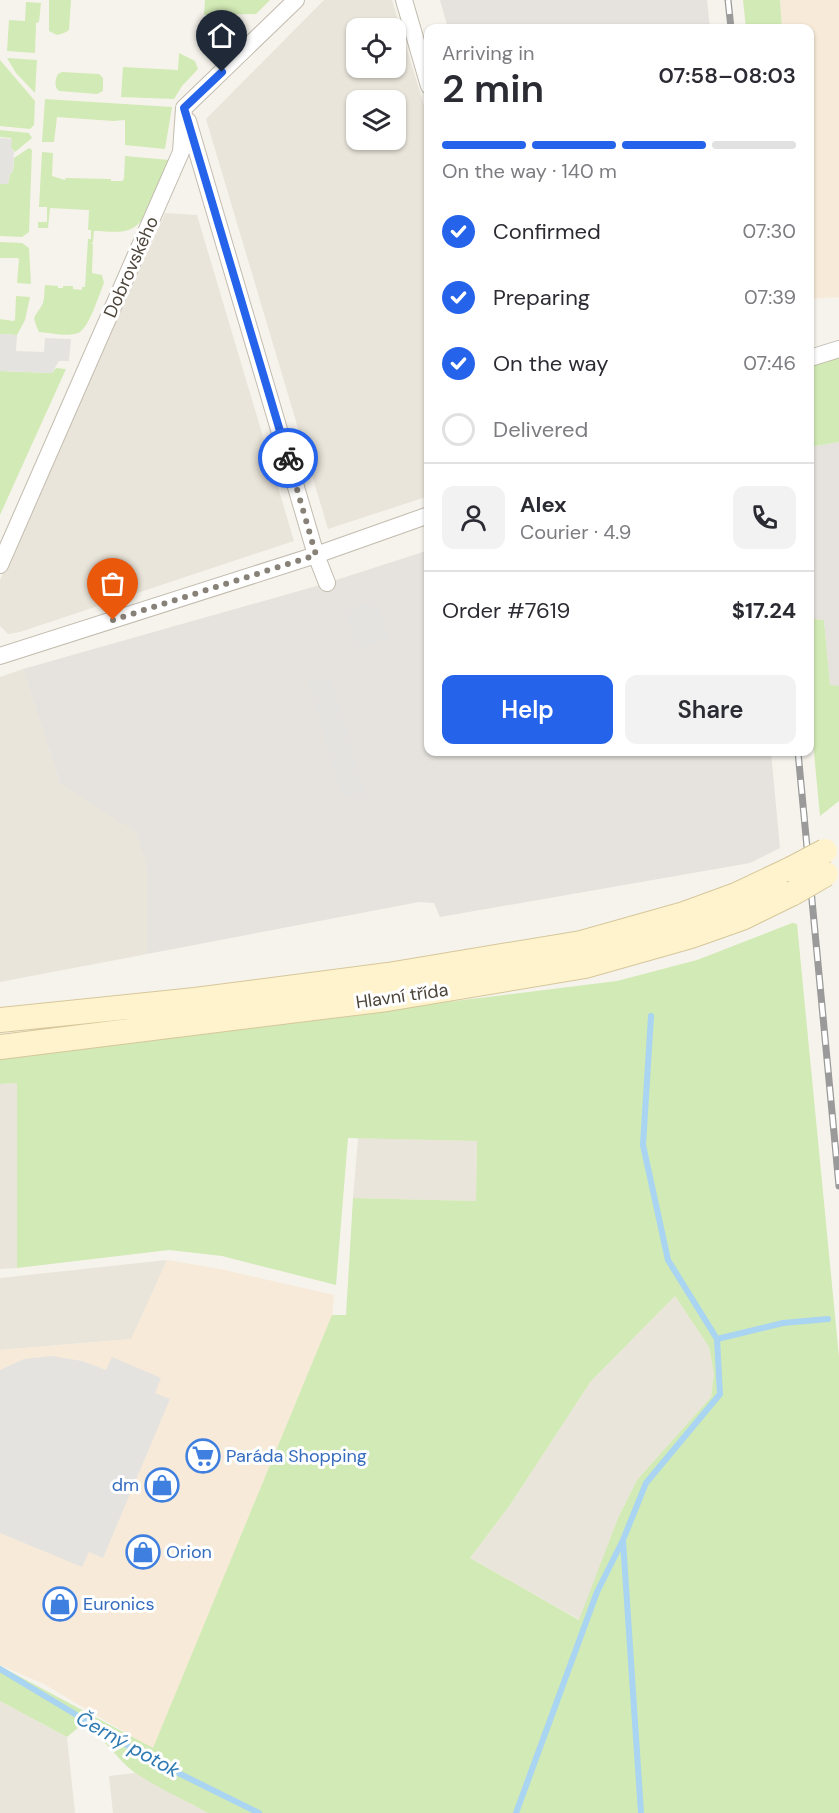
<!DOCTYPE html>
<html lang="en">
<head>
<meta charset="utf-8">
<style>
  :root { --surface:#fff; --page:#f2f2f3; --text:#2b2b33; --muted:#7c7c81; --line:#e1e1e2; --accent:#2563eb }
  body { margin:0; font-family:"DM Sans",sans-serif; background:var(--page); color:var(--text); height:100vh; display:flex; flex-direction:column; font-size:22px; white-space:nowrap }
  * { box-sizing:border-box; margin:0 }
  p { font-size:20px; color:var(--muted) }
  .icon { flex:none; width:33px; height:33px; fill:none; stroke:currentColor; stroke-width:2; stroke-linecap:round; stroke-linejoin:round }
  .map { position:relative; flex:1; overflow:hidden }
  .drawer { position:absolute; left:424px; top:24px; width:390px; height:732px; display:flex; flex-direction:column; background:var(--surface); border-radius:12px; box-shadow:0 2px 4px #0004 }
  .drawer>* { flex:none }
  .buttons { position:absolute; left:346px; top:18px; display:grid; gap:12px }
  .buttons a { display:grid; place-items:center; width:60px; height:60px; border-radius:12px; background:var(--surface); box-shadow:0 2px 4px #0004; font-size:30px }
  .pin { position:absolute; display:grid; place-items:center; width:51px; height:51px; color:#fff; margin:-62px -26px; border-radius:50% 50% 50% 0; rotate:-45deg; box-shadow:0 0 6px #0007 }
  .pin .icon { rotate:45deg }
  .courier { position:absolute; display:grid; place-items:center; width:60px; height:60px; margin:-30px; border:4px solid #2563eb; border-radius:50%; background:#fff; color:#222; box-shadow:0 2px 8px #0007 }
  .overview em { font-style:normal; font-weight:600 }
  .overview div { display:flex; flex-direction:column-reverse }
  .overview { display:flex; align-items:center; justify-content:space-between; height:102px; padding:0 18px }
  h1 { font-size:39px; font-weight:600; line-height:45px }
  .bar { display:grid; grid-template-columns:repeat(4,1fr); gap:9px 6px; align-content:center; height:72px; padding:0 18px }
  .bar i { height:8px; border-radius:4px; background:var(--line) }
  .bar .active { background:var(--accent) }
  .bar p { grid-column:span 4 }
  .line { display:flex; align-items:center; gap:15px; padding:0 18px; border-top:2px solid var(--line) }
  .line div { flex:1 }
  .round { display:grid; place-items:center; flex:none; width:63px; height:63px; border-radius:12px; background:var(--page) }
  ol { padding:0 18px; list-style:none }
  li { display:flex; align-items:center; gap:18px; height:66px }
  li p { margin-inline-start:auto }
  li .icon { padding:6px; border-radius:50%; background:var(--accent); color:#fff; stroke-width:4 }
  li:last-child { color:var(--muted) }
  li i { width:33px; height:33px; border:3px solid var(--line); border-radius:50% }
  .action { display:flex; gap:12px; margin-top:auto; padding:12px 18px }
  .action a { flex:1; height:69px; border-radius:12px; background:var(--accent); color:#fff; font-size:24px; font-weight:600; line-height:69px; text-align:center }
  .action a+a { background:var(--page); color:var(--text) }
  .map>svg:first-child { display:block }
</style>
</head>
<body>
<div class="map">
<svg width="839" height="1813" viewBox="0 0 839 1813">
  <rect width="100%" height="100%" fill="#f6f3ec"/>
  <path fill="#eae5da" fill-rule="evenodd" d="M324 0H392L429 122V496L328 529 206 119ZM357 28H396V68H357ZM357 100H396V140H357Z
    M165 213 197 215 294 541 20 632 8 634 0 626V580Z
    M23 669 60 784 135 830 147 865V954L0 982V677Z
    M17 1083V1268L0 1269V1084Z
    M358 1138 477 1141 476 1201 353 1198Z
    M167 1260 132 1339 0 1350V1278Z
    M675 1296 709 1347 714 1374 711 1397 637 1480 618 1518 580 1620 470 1558 510 1505 591 1381Z
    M0 1701 67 1737 75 1813H0Z
    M135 1773 208 1813H113L109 1776Z"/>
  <path fill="#f7ead8" d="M780 0H839V297L810 299V28H782Z
    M167 1260 220 1269 334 1295 332 1315 153 1749 44 1684 0 1665V1350L131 1339Z"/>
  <path fill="#e6e2dd" d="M440 0H707L710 28H448Z
    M839 442V686H830L824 620 813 619 810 586V447Z
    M429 550V752H771L780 848 750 863 440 917 434 903 419 902 147 954V865L135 831 60 784 23 669 327 583Z"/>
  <path fill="#d2eab5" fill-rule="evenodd" d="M49 0H71L69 30 64 33 57 35 49 31Z
    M205 0H270L256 14 204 15Z
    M743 0H780L782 28H746Z
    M26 2 41 3 39 22 36 23 35 53 7 51 9 20 25 21Z
    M179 53 195 61 198 69 182 86 174 99 121 97 123 67 178 70Z
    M7 58 37 60 35 93 16 73Z
    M0 60 35 101 34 125 30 129 0 126Z
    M62 72 99 74 103 78V91L97 94 59 91C54 87 55 79 58 74Z
    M45 99 172 107 165 149 125 145V120L113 121 57 117 54 142H42Z
    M0 130 29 133 32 138 15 152 11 148V138L0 137Z
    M29 148 32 150 29 232 22 237 0 236V184H8L10 174 13 171 14 158Z
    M42 152 53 153 52 176 65 180 66 178 111 179V181H122L124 179 125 156 169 160 141 221C129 236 112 231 94 231L93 242 91 244H93L92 273 102 275 104 283C99 294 89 329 78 333 67 337 51 333 39 332 31 313 34 320 42 305 45 300 44 291 45 285L58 286V288H63V286H73V289L82 290V287H85L88 239H91V230H88L89 210 50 208 48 228H38V222H47V207H39Z
    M0 242 22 243 29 248 31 284 17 283 19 259 17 258H0Z
    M16 296 30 297 25 320 17 335 0 334V319L13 321 15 320Z
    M839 352V442L810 447V362Z
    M56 368 66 369 0 515V371L52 373Z
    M810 586 813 619 824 620 830 685 839 686V801L820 816 810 711Z
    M792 923 797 924 839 1357V1813H208C185 1800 160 1789 137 1774 115 1760 108 1736 79 1727L67 1737 0 1701V1666L153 1748 332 1315H346L353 1198 476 1201 477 1141 348 1138 336 1285 222 1256 169 1250 17 1268V1083L0 1084V1057L617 981 697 960ZM675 1296 709 1347 714 1374 711 1397 637 1480 618 1518 579 1620 470 1558 510 1505 591 1381Z"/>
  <path fill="#e5e3e0" d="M0 138 12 139 11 148 14 152 13 171 10 174 8 184H0Z
    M0 334 17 335 16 351 44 352 45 338 71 339 69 361H59L52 373 0 371Z
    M377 599 390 639 356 650 344 610Z
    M307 677 332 680 367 799 341 796Z
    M51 1356 82 1361 106 1370 112 1357 161 1378 155 1393 170 1399 103 1558 89 1552 82 1567 0 1533V1370L24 1359Z"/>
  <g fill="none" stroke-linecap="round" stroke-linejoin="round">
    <path stroke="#a9d4f2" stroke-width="6" d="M717 1339 783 1323 828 1319
      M623 1541 641 1813
      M0 1669 150 1759 259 1813
      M516 1813 597 1592 623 1540 646 1483 720 1394 717 1339 668 1260 643 1145 651 1016"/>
    <defs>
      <path id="street" d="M404 0 429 86
        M188 121 316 555 327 583
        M810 358 839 349
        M0 565 181 152 184 108 296 0
        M0 656 316 555 429 515"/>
      <path id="secondary" d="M0 1020 195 1000 388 975 581 943 684 914 736 895 791 869
        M0 1047 387 999 585 966 691 936 742 918 793 893"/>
    </defs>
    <use href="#street" stroke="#c2bbae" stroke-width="18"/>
    <use href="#secondary" stroke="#d6c79b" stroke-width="26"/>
    <use href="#street" stroke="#fff" stroke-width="16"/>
    <use href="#secondary" stroke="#fff3cd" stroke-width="24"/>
    <defs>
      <path id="rail" d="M728 0 731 28
        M798 752 839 1186"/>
    </defs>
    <use href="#rail" stroke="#9a9a9a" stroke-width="7"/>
    <use href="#rail" stroke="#fff" stroke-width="4.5" stroke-dasharray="14" stroke-linecap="butt"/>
    <defs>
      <path id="secondary-bridge" d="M791 869 825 851
        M793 893 826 874"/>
    </defs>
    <use href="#secondary-bridge" stroke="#d6c79b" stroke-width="26" stroke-linecap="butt"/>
    <use href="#secondary-bridge" stroke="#fff3cd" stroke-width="24"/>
  </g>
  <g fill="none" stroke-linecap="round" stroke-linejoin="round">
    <path stroke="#878178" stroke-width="6" stroke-dasharray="0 10.8" d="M113 620 316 555 288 458"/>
    <path stroke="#2563eb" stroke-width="8" d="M222 72 184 108 288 458"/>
  </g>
  <defs>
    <symbol id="supermarket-ring" viewBox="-11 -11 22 22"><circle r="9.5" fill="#fff" stroke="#3f7fe0" stroke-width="1.5"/><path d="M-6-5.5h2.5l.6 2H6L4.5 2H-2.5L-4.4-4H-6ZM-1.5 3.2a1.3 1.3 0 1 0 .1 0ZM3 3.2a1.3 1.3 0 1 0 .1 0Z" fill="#3f7fe0"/></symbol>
    <symbol id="shop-ring" viewBox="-11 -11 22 22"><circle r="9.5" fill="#fff" stroke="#3f7fe0" stroke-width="1.5"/><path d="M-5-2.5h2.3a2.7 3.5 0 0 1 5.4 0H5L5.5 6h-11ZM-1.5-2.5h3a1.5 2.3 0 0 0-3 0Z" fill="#3f7fe0"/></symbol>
  </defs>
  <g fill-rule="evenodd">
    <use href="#supermarket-ring" x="184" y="1437" width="38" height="38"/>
    <use href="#shop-ring" x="143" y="1466" width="38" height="38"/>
    <use href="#shop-ring" x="124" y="1533" width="38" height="38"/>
    <use href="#shop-ring" x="41" y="1585" width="38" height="38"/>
  </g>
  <g text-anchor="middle" stroke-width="6" stroke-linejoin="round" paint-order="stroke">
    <g font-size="18" fill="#4b4439" stroke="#fff">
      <text transform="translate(131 267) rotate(-66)" y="6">Dobrovského</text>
      <text transform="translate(402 996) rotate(-8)" y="6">Hlavní třída</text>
    </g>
    <g font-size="18" fill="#366cbe" stroke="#fff" text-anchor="start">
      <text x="226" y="1462">Paráda Shopping</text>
      <text x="139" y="1491" text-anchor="end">dm</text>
      <text x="166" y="1558">Orion</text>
      <text x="83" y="1610">Euronics</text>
    </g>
    <g font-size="20" font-style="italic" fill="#2e7ab2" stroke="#fff">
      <text transform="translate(128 1744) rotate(29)" y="7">Černý potok</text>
    </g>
  </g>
</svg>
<div class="buttons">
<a><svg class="icon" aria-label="locate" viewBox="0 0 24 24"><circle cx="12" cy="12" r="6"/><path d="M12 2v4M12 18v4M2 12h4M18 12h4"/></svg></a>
<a><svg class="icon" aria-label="layers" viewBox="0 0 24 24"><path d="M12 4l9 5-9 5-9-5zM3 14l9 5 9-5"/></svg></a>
</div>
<div class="pin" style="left:113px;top:620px;background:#ea580c"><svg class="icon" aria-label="bag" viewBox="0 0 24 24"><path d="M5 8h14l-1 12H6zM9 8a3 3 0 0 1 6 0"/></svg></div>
<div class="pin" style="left:222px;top:72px;background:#1f2937"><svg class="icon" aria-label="home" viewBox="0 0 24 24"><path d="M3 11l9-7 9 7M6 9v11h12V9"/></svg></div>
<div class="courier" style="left:288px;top:458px"><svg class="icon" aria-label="bike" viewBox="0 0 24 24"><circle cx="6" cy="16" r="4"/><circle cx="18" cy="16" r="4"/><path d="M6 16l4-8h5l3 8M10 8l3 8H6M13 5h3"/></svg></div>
<section class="drawer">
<div class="overview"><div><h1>2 min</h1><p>Arriving in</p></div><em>07:58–08:03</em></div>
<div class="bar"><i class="active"></i><i class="active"></i><i class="active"></i><i></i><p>On the way · 140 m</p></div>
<ol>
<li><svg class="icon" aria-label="check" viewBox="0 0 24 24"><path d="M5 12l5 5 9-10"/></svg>Confirmed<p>07:30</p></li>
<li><svg class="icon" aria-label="check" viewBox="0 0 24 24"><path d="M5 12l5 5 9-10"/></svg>Preparing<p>07:39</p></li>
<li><svg class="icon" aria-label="check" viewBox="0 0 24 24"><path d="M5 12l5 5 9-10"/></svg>On the way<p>07:46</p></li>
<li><i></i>Delivered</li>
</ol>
<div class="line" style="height:108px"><a class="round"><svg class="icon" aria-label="person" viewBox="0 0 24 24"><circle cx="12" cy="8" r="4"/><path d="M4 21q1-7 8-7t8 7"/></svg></a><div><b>Alex</b><p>Courier · 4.9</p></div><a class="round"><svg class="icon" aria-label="phone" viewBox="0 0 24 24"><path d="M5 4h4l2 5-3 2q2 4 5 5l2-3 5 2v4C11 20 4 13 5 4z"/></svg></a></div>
<div class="line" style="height:78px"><div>Order #7619</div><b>$17.24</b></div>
<div class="action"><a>Help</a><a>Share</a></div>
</section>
</div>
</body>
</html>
